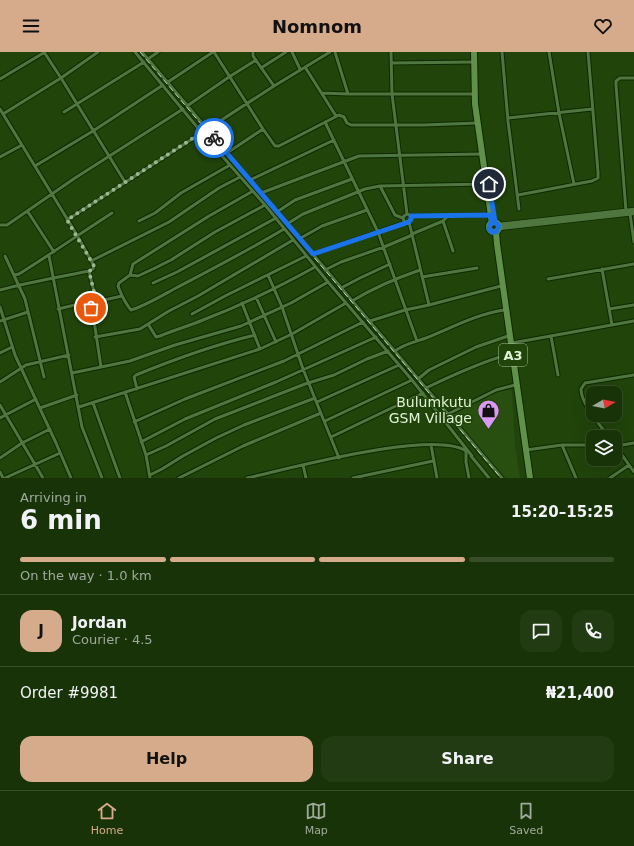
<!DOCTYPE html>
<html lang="en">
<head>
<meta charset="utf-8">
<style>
  :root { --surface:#193308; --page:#223b12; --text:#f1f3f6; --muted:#9faa9c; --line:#374e29; --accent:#d6ab8b }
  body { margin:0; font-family:"DejaVu Sans",sans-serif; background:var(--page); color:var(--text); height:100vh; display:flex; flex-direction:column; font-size:15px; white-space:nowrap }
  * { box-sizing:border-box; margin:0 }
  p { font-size:13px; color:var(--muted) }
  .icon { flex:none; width:22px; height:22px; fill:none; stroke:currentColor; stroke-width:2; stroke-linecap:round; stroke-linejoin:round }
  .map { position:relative; height:426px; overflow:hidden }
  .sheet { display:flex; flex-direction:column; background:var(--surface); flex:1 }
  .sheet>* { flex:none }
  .needle { width:26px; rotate:80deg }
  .controls { position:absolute; left:586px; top:334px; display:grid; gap:8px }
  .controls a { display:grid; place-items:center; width:36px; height:36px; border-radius:8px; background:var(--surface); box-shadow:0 4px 16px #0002,0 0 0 1px var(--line); font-size:20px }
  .pin { position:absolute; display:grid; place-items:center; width:34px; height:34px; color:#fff; margin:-17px; border:2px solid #fff; border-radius:50%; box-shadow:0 1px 4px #0007 }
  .courier { position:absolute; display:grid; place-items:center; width:40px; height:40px; margin:-20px; border:3px solid #1a73e8; border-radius:50%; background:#fff; color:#222; box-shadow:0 1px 5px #0007 }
  .summary em { font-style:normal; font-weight:600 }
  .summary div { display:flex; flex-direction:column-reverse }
  .summary { display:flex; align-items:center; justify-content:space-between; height:68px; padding:0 20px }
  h1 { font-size:26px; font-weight:600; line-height:30px }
  .bar { display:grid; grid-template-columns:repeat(4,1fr); gap:6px 4px; align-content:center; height:48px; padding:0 20px }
  .bar i { height:5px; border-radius:3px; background:var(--line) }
  .bar .active { background:var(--accent) }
  .bar p { grid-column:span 4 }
  .line { display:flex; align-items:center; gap:10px; padding:0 20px; border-top:1px solid var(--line) }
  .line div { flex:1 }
  .round { display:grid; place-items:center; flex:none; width:42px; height:42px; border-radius:12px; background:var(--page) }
  .primary-button { display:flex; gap:8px; margin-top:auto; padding:8px 20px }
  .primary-button a { flex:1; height:46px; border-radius:12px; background:var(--accent); color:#111; font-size:16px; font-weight:600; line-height:46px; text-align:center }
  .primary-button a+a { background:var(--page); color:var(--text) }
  header { display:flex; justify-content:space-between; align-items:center; height:52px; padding:0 20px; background:var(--accent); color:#111; font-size:18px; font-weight:600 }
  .menu { display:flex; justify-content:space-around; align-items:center; height:56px; border-top:1px solid var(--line); background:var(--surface); font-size:11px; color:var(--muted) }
  .menu a { display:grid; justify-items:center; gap:2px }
  .menu .active { color:var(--accent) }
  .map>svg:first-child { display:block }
</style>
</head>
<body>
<header><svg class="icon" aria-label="menu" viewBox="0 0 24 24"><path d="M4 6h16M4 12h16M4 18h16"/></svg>Nomnom<svg class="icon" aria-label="heart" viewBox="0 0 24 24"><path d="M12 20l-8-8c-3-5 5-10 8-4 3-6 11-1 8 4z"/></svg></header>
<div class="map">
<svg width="634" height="426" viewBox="0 0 634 426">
  <rect width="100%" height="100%" fill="#21440b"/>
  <path fill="#284f10" d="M505 335 512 339 515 394 520 426H505L448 362Z"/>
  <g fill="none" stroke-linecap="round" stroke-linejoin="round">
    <defs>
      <path id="street" d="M44 0 61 26 125 130
        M135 0 202 81 265 153 328 230 412 328 472 404
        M142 0 502 426
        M214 0 263 77 275 94H279L339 63 344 65 347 71 351 73H423L478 71
        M253 0V4L274 34
        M292 0 300 17
        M335 0 348 42
        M391 0 392 42 407 162
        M502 0 508 69 519 157
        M549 0 559 61 574 132
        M148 7 158 0
        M392 11 474 10
        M305 15 336 64
        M261 16 286 0
        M0 27 45 0
        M168 30 213 0
        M322 41 348 42H475
        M187 54 229 25 256 8
        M0 57 77 183 94 214 93 217 89 219C59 225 29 230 0 238
        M64 60 144 10
        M3 62 61 26 98 0
        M508 66 592 57
        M325 70 378 180 417 289
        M227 101 263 77
        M0 105 22 93
        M35 114 93 79 163 33
        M250 128 334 88
        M380 134 395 163 403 166 404 169 407 170 410 169 411 166 410 163 407 162 404 164 403 166
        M253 139 209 164 133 212 130 223 119 231 118 234C121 242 125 251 131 258 145 254 163 243 176 236 212 217 249 198 284 177
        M261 141 359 104 482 102
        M518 143 592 129 598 126V120L588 0
        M626 159 616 33V29L620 26H634
        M28 160 54 200
        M277 160 295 148 352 127
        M630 162 634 190
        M411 164 490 163
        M67 168 274 34 330 0
        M139 169 155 161 181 141 230 113
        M443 169 453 199
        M409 170 429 253
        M287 172 303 162 365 137 380 134 486 132
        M0 173H7L75 126 183 57
        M299 187 322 174 367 158
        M313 202 406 170
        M5 204 25 247 44 325
        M49 204 82 375 102 426
        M91 209 169 170 219 136 240 125
        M602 217 612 273
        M325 218 341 210 384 195 410 184 412 182 443 169 448 164
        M89 219 96 248
        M14 223 19 222C51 202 81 181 112 161
        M130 223 138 224 153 217 171 208 215 180 265 153
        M268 223 282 255 303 317 339 406
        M422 225 477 216
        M548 227 634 212
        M153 231 177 220 276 166
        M341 236 360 226 390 212
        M256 245 276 290
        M91 249 101 315
        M352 249C373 236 397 226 420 218
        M242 251 260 297
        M0 255 15 303 56 391 71 426
        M58 257 96 248H104L122 244
        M609 257 634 253
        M192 262 225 244 306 204
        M0 269 28 260
        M370 269 405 258 429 253 501 234
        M148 272 156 285 160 284C174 278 189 274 203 268 242 253 279 235 315 215
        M551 284 558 323
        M95 285 140 277 169 259 198 244 293 188
        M512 291 634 269
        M395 299C404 292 415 290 426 286 451 276 477 262 504 258
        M0 301 12 295
        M72 321 130 309 175 293 241 274 291 251 328 230
        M418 327 429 318 476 295 508 284
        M0 330 26 313 69 303
        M426 336C453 323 481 310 510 302
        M137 337 134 325 136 323C175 307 214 293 255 283
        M125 340 146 403 150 426
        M317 350 399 313
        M93 351 120 426
        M0 353 43 426
        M79 355 260 297 292 282 346 251
        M40 356 77 343
        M448 362 496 338 515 333
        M0 366 36 347
        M325 369 412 328
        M134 370 185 347 284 309 363 270
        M331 385 423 341
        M609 385C600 373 581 352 581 337L585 331 634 323
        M141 390 185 367 276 330 376 285
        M431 393 437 426
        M562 393 576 426
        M615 393 634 420
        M616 394 634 391
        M526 398 562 393H593
        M466 399V410L469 426
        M146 403 166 394 215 367 305 332 334 323 367 307 388 299
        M471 404 489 426
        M0 406 22 391 50 377
        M303 413 306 426
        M0 420 3 426
        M150 423 162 417 183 404 216 386 244 373 315 346
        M5 426 60 401
        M179 426 243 394 321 361
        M247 426C288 417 434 377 466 399
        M353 426 433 409
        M610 426 629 413"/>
      <path id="secondary" d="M498 173 634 158
        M499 176 634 161"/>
      <path id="highway" d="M474 0 475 52 492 171
        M489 175a5 5 0 1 1 10 0a5 5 0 1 1-10 0Z
        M496 180 497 192 530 426"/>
    </defs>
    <use href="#street" stroke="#0e2800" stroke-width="5"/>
    <use href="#secondary" stroke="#0e2800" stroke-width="6"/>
    <use href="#highway" stroke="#0e2800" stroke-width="8"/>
    <use href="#street" stroke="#50763f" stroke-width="3"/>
    <use href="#secondary" stroke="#50763f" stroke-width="4.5"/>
    <use href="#highway" stroke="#61904a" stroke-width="6"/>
    <path stroke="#c4dbb9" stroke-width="1" stroke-dasharray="6 3" stroke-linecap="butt" d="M140 0 501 426"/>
  </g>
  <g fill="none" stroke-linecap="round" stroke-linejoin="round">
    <path stroke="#9cb68f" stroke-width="4" stroke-dasharray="0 7.2" d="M91 256V249L96 248 89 219 93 217 94 214 67 168 207 77 214 86"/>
    <path stroke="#1a73e8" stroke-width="5" d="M214 86 313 202 409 170 411 167V164L490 163 492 171 490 173 489 177 492 180H496L499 174 495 170 489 132"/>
  </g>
  <defs>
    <symbol id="shop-pin" viewBox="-11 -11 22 30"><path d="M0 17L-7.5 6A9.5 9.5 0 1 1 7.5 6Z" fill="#db99f5" stroke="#21440b"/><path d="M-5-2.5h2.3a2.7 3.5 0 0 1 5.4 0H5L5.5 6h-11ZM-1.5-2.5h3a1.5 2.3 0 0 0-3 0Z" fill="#111"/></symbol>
  </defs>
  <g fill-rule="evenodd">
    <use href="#shop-pin" x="476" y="346" width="25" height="34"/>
  </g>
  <g text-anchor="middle" stroke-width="3" stroke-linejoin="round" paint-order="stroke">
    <rect fill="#21440b" stroke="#a6bf99" stroke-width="1" x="499" y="292" width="28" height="22" rx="3"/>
    <g font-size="13" font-weight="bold" fill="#dff4d6">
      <text x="513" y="308">A3</text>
    </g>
    <g font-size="14" fill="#dff4d6" stroke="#21440b" text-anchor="end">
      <text x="472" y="355">Bulumkutu<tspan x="472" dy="16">GSM Village</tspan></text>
    </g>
  </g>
</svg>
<div class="controls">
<a><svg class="needle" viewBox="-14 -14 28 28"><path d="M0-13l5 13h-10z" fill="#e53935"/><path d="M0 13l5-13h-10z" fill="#9faa9c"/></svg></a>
<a><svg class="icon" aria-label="layers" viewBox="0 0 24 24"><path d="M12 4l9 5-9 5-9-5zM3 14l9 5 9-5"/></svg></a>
</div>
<div class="pin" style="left:91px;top:256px;background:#ea580c"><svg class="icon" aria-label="bag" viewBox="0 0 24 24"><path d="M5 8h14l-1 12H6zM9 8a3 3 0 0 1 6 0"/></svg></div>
<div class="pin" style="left:489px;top:132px;background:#1f2937"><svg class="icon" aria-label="home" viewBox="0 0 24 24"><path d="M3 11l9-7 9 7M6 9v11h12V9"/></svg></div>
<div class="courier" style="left:214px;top:86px"><svg class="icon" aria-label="bike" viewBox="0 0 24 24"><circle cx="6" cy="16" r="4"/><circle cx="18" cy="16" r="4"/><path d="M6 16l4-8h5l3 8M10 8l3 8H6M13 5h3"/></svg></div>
</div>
<section class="sheet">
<div class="summary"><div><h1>6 min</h1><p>Arriving in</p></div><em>15:20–15:25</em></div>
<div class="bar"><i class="active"></i><i class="active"></i><i class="active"></i><i></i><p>On the way · 1.0 km</p></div>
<div class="line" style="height:72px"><b class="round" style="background:var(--accent);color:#111">J</b><div><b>Jordan</b><p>Courier · 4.5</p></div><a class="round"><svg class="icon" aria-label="chat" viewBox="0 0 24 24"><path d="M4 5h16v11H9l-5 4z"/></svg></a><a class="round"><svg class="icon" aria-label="phone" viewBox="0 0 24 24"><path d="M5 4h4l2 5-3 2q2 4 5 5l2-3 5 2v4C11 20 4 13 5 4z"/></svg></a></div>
<div class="line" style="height:52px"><div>Order #9981</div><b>₦21,400</b></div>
<div class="primary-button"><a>Help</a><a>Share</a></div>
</section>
<nav class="menu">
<a class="active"><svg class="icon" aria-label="home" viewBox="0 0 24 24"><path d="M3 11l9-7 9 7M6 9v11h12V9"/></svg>Home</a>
<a><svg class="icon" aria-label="map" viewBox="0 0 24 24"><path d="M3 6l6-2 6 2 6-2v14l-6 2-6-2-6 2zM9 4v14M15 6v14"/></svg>Map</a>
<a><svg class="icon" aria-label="saved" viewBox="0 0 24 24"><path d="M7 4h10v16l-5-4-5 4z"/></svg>Saved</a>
</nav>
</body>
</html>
